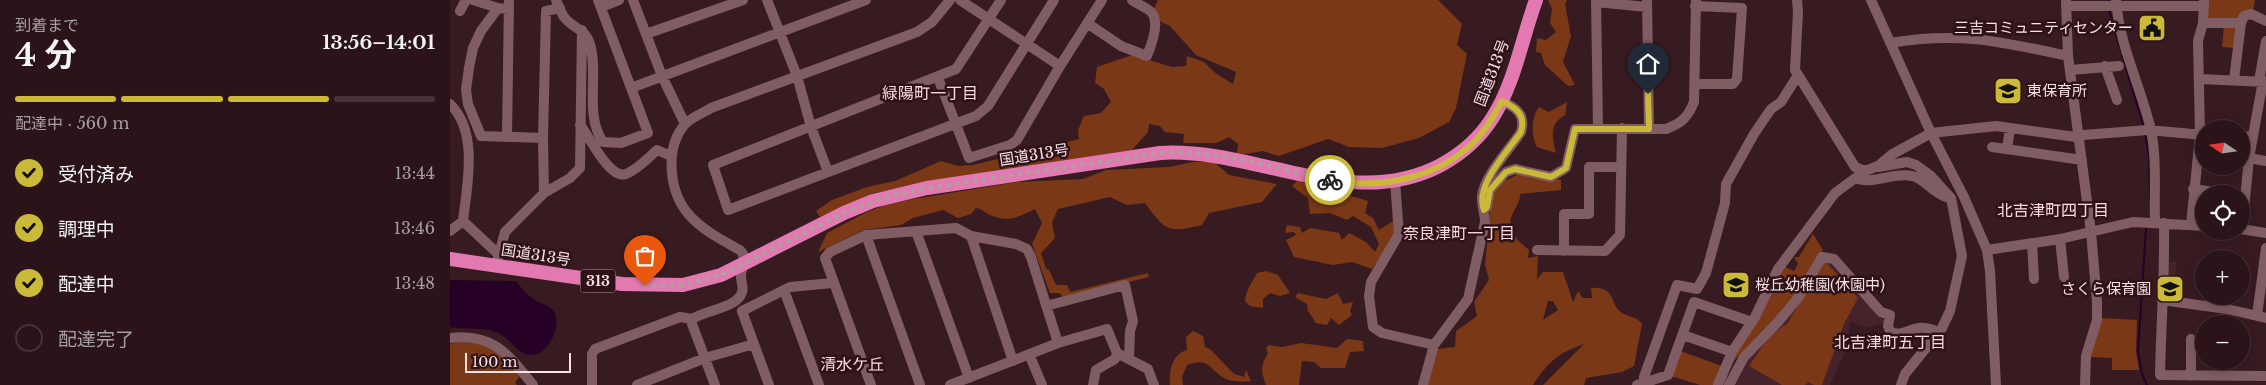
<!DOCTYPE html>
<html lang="ja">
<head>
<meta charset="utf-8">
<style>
  :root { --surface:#2a1419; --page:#362126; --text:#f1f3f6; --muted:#a59ea2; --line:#463338; --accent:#cbba39 }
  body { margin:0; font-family:"Libre Baskerville","Noto Sans JP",serif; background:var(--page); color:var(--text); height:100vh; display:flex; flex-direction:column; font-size:19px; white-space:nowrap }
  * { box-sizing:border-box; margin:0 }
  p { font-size:16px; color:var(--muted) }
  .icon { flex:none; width:28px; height:28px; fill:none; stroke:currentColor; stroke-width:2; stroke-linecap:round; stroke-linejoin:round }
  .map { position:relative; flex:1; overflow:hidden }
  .panel { display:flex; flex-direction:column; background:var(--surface); width:450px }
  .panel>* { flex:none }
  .needle { width:32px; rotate:283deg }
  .buttons { position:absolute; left:1745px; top:120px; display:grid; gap:10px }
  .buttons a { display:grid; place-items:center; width:55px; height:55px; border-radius:50%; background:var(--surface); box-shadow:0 2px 12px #0003,0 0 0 1px var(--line); font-size:25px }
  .scale { position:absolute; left:15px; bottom:12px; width:106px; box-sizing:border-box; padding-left:5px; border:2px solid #f6e1e4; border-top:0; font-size:14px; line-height:18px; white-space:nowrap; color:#f6e1e4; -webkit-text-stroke:4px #2e1218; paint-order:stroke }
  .pin { position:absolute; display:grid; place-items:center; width:42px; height:42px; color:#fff; margin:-51px -21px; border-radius:50% 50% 50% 0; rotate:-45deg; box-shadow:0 0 5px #0007 }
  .pin .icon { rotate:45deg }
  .courier { position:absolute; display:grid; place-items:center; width:50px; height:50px; margin:-25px; border:4px solid #cbba39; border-radius:50%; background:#fff; color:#222; box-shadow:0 1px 6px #0007 }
  .overview em { font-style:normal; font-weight:700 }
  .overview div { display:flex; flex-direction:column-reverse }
  .overview { display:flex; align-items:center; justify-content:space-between; height:85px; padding:0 15px }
  h1 { font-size:32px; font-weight:700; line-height:38px }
  .bar { display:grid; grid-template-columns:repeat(4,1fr); gap:8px 5px; align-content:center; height:60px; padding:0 15px }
  .bar i { height:6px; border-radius:4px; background:var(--line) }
  .bar .current { background:var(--accent) }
  .bar p { grid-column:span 4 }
  ol { padding:0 15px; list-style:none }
  li { display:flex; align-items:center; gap:15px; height:55px }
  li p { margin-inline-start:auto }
  li .icon { padding:5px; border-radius:50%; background:var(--accent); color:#111; stroke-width:4 }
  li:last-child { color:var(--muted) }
  li i { width:28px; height:28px; border:2px solid var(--line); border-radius:50% }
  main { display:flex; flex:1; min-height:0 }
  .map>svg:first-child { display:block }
</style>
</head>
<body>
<main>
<section class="panel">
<div class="overview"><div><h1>4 分</h1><p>到着まで</p></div><em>13:56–14:01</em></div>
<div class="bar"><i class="current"></i><i class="current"></i><i class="current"></i><i></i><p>配達中 · 560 m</p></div>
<ol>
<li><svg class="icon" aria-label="check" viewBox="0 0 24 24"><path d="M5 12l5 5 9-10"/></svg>受付済み<p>13:44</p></li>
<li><svg class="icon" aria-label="check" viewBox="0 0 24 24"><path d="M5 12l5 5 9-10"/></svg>調理中<p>13:46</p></li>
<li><svg class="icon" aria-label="check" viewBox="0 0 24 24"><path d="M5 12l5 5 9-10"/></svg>配達中<p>13:48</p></li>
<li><i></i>配達完了</li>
</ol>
</section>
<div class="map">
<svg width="1816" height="385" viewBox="0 0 1816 385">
  <rect width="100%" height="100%" fill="#381b21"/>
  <path fill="#46222a" d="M1377 258 1438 315 1437 322 1417 328 1401 322 1394 354 1380 385H1283L1301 354Z
    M1717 262H1727L1723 299 1714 298Z"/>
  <path fill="#7a3816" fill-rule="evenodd" d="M708 0H988L1012 24 1007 45 1017 54 1006 108 999 122 969 138 932 148 899 147 878 139 829 156 813 151 796 154 787 153 788 144 779 137 766 143H733L734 134 715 132 710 126 699 124 698 132 682 150 424 193 370 217 366 211 382 200 417 187 445 181 491 161 508 166 523 165 629 139 628 130 634 116 651 113 661 102 654 89 645 83 647 67 682 55 722 67 736 66 737 56 754 62 764 72 783 84 786 72 746 55 720 26 711 22 704 9Z
    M1098 0H1117L1115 4 1121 36 1113 62 1125 85 1118 86 1095 65 1091 53 1086 52 1087 38 1096 40 1106 32 1100 23 1102 9Z
    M1758 0H1805L1803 11H1798L1786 19H1758Z
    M1774 25H1787L1785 48 1772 47Z
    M1117 102 1115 115C1099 124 1102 137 1106 153L1087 147C1081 136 1081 117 1089 107L1099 112Z
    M743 162H764L779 175 827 184 812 202 759 213 752 225C719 233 716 232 695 203L677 205 660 197 608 209 602 222 605 238 591 253 596 269 599 270 606 285H617L620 292 698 273 699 277 614 298 609 293H600L582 244 592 223 585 209C568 217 559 223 540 215 534 212 532 209 526 208L521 214 508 218 493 210 463 218 451 225 414 230 368 252 377 233 415 213 435 205 458 200 567 182 633 179 656 170 719 167Z
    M1069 174 1111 180V190L1070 194C1070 201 1068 203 1065 209 1053 229 1065 238 1079 250L1078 258 1088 256 1087 279 1093 272H1113L1123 302 1128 291 1133 298H1142L1141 288C1167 286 1159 305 1172 313 1180 318 1186 316 1192 324L1184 366 1172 372 1136 378 1134 385H1093L1134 344C1108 353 1098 362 1083 385H977L988 349 1005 347 1006 331 1027 316 1024 302 1039 280 1035 265 1040 216 1039 205 1044 190 1050 183ZM1098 301H1103L1108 310 1093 320Z
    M847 181 886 189 901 196 918 201 915 213 923 218 929 230 943 221 945 236 922 269 902 262 883 265 844 257 836 240 846 235 844 232 835 233 837 225 850 227 852 233 860 228 889 233 892 240 899 233 916 242 925 252 929 244 921 227 903 216 897 220 880 213 860 214 858 198 842 186Z
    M1363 234 1373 250 1347 295 1318 329 1315 328 1278 367 1335 267 1344 271 1348 264 1344 257H1349Z
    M1375 261 1408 298 1394 324 1372 385H1364L1358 382 1355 385H1332L1299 366 1320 335 1337 324Z
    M816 271 828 275 840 293 830 296 820 293 813 299V308L800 306 795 301C796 290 802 283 807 273Z
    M848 293 876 299 888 293 893 304 903 302 900 311 902 315 889 325 881 318 877 325 866 323 858 311 857 304 845 297Z
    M1652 318 1687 320 1686 352 1689 370H1662V358L1641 357Z
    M743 331 753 336 755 347 760 349 784 374 794 377 796 370 801 381C794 382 780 382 774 378 758 368 759 357 737 365L732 377 733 385H720C719 371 722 354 737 350L736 337Z
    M897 339 913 341 914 351 900 352 895 368H871L864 362 852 361 849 385H816C811 372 810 365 818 354L816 348 819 345 832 347 851 343 887 348Z
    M8 342C43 343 48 349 70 375L65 383 67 385H0V344Z
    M1230 351 1272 366 1264 385H1250L1221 376Z"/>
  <path fill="#260025" d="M0 280 66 281C71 287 76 294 82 298 89 304 98 303 104 312 113 327 96 357 80 355 68 354 62 341 52 335 35 325 18 331 0 327Z"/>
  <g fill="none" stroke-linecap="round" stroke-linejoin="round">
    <path stroke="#260025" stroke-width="2" d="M1659 10 1671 51
      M1672 55 1694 127
      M1695 134 1699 154 1700 199
      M1696 228 1688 351 1692 374 1697 385"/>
    <path stroke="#7f5d63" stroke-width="10" d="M23 0 48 8
      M106 0C108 5 111 12 114 17 123 29 134 27 140 44 149 75 134 114 153 142L171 143 198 133 148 0
      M183 0 212 76 235 124
      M317 0 347 76 361 127 378 172
      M510 0 610 66
      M551 0 506 69 263 165 278 210 526 116 538 106 604 0
      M1146 0 1148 127
      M1197 0 1199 129
      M1347 0 1348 12 1345 70 1405 167 1415 171
      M1421 0 1481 133 1514 197 1537 250 1540 271 1546 385
      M1616 0 1618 56 1641 232 1647 302V320L1636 356 1635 385
      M1666 0C1669 45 1691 87 1701 130 1707 160 1704 192 1705 222
      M1146 2 1197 7
      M1616 6H1754
      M151 7 169 0
      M59 9 48 8 31 31 23 48 19 68 16 90 18 104 31 136 93 138
      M10 11 16 0
      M637 23 671 46 697 56C701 46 710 23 702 13 698 8 687 4 682 0
      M1753 23H1791L1794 16 1801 14 1816 21
      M196 34 293 0
      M1440 43C1508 31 1553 42 1618 56
      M1655 66 1667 100
      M1620 70 1669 66
      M488 78 519 158 560 145 567 140 610 66 652 0
      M1750 79 1816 82
      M1784 80 1791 23
      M1809 81 1816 41
      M1245 84H1283L1287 79 1292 8 1245 6
      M181 88 416 0
      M0 104C29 132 17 186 13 221L0 231
      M130 125C139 135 159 180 176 174 188 169 198 158 207 150L221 156
      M1791 136 1803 137
      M57 137 59 0
      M1542 147 1632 160
      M1557 149 1560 128
      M1799 158 1816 161
      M1428 167 1457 162 1466 165 1481 176 1501 198 1512 256 1500 311 1492 328 1455 374 1451 385
      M1407 179C1426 184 1444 172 1462 176 1475 178 1481 193 1499 198
      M945 181 949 234 921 282 919 296 923 327 932 333 984 345
      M1743 189 1776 194
      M94 193 93 138 96 11 110 8
      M1034 210 1037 207 1040 190 1056 172 1065 169 1101 177 1116 168 1125 129H1216C1232 123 1238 117 1244 102L1246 0
      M13 221 48 254
      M1714 223C1715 274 1711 324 1710 375L1816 376
      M1741 225 1750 135 1748 41 1753 23 1754 0
      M1791 229 1816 233
      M1792 229 1799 158 1813 81
      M466 231 519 378
      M416 235 470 385
      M521 236 563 361
      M1610 239 1614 277
      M1582 243 1584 279
      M1087 250 1155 251 1170 235 1172 128
      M1537 250 1610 239 1683 222 1754 226
      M1114 251V214H1139V167H1171
      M46 265 55 232 94 193 120 178 130 168 132 30
      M334 290 369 385
      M1712 300 1777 309 1816 318
      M596 306 675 285 683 321 680 331 679 359
      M1807 316 1816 248
      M1233 335 1282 352
      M0 338C43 333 58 354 83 385
      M304 344 292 311 340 287 382 283
      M579 354 592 385
      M1741 376V339
      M1194 383V377L1227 285 1247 289 1256 273 1275 203 1276 184 1304 134 1321 109 1331 102 1348 75
      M142 385V354L145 349 230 317 242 319
      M187 385 255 358 304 344 319 385
      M265 385 242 324V319C255 310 288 308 292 292 294 288 291 282 291 277 291 269 295 262 293 254L290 250C272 240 254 231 240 216 219 193 214 149 235 124 242 117 253 113 261 108L467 32 482 22 500 0
      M421 385 375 258 380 252 416 235 506 228 521 236 566 244 577 249 581 257 608 343
      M500 385 608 343 657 329 667 353 698 369 704 385
      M643 385 646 370 665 359 667 353
      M973 385 984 345 1018 299 1035 222C1035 213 1031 205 1032 196 1034 176 1060 149 1071 132 1076 115 1067 108 1052 101
      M1187 385 1218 375 1244 302 1302 322
      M1268 385 1282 352 1305 317 1328 269 1385 193 1415 171 1428 166 1441 155 1481 133 1546 126 1626 137 1633 135 1698 130 1754 135
      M1279 385 1294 357 1328 322 1348 298 1372 257 1384 259 1431 312 1440 315 1438 326 1440 331C1451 338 1458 329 1469 328 1476 327 1483 330 1490 332"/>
    <path stroke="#e279b0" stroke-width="14" d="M0 259 172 284 233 285 271 275 394 213 423 201 477 188 710 153C804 147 901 213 991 165 1013 153 1030 138 1043 117 1065 82 1072 38 1086 0"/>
  </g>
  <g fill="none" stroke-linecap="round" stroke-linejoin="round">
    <path stroke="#b49ca0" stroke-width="5" stroke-dasharray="0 9" d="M195 286 233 285 271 275 394 213 438 196 477 188 710 153C767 149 825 168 880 180"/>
    <path stroke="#cbba39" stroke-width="6" d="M880 180C929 190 988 178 1024 142 1036 130 1044 116 1052 101 1067 108 1076 115 1071 132 1058 151 1024 186 1034 210L1037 207 1040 190 1056 172 1065 169 1101 177 1116 168 1125 129H1199L1198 94"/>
  </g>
  <defs>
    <symbol id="civic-square" viewBox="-11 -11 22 22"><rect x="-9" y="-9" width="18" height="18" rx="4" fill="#cbba39" stroke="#2e1218"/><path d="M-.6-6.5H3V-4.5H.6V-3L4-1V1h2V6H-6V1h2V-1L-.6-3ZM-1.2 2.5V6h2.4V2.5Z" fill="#111"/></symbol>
    <symbol id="school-square" viewBox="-11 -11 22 22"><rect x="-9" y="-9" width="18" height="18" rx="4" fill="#cbba39" stroke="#2e1218"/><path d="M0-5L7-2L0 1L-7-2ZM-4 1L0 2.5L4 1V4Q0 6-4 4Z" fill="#111"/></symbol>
  </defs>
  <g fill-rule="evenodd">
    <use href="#civic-square" x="1686" y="12" width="32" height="32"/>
    <use href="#school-square" x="1542" y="75" width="32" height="32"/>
    <use href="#school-square" x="1270" y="269" width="32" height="32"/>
    <use href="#school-square" x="1704" y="273" width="32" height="32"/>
  </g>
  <g text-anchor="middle" stroke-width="5" stroke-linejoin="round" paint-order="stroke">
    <rect fill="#2e1218" stroke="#baa3a7" stroke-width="1" x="130.5" y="269.5" width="35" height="23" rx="4"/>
    <g font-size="14" font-weight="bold" fill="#f6e1e4">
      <text x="148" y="286">313</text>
    </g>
    <g font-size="15" fill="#f6e1e4" stroke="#2e1218" text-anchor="end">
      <text x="1683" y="33">三吉コミュニティセンター</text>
      <text x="1577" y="96" text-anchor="start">東保育所</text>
      <text x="1305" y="290" text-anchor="start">桜丘幼稚園(休園中)</text>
      <text x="1701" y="294">さくら保育園</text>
    </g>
    <g font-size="15" fill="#f6e1e4" stroke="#2e1218">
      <text transform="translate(1042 73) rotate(-69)" y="5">国道313号</text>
      <text transform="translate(584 155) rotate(-9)" y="5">国道313号</text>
      <text transform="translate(86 255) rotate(9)" y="5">国道313号</text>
    </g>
    <g font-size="16" fill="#fbdadf" stroke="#2e1218">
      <text x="480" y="99">緑陽町一丁目</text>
      <text x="1603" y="216">北吉津町四丁目</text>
      <text x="1009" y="239">奈良津町一丁目</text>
      <text x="1440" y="348">北吉津町五丁目</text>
      <text x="402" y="370">清水ケ丘</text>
    </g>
  </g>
</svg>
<div class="buttons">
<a><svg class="needle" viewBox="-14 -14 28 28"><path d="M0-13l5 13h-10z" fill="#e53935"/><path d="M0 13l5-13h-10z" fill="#a59ea2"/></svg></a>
<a><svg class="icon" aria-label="locate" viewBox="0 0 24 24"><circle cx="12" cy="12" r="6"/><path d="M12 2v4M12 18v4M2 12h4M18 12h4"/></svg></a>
<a>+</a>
<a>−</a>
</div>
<div class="scale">100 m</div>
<div class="pin" style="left:195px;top:286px;background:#ea580c"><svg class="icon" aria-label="bag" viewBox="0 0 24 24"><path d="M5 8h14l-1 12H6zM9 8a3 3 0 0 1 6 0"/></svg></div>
<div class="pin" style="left:1198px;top:94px;background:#1f2937"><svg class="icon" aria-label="home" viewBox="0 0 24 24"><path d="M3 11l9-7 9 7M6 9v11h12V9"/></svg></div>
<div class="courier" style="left:880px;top:180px"><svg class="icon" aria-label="bike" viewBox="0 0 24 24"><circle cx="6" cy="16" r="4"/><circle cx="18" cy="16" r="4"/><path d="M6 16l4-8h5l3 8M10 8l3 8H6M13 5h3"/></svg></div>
</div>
</main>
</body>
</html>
